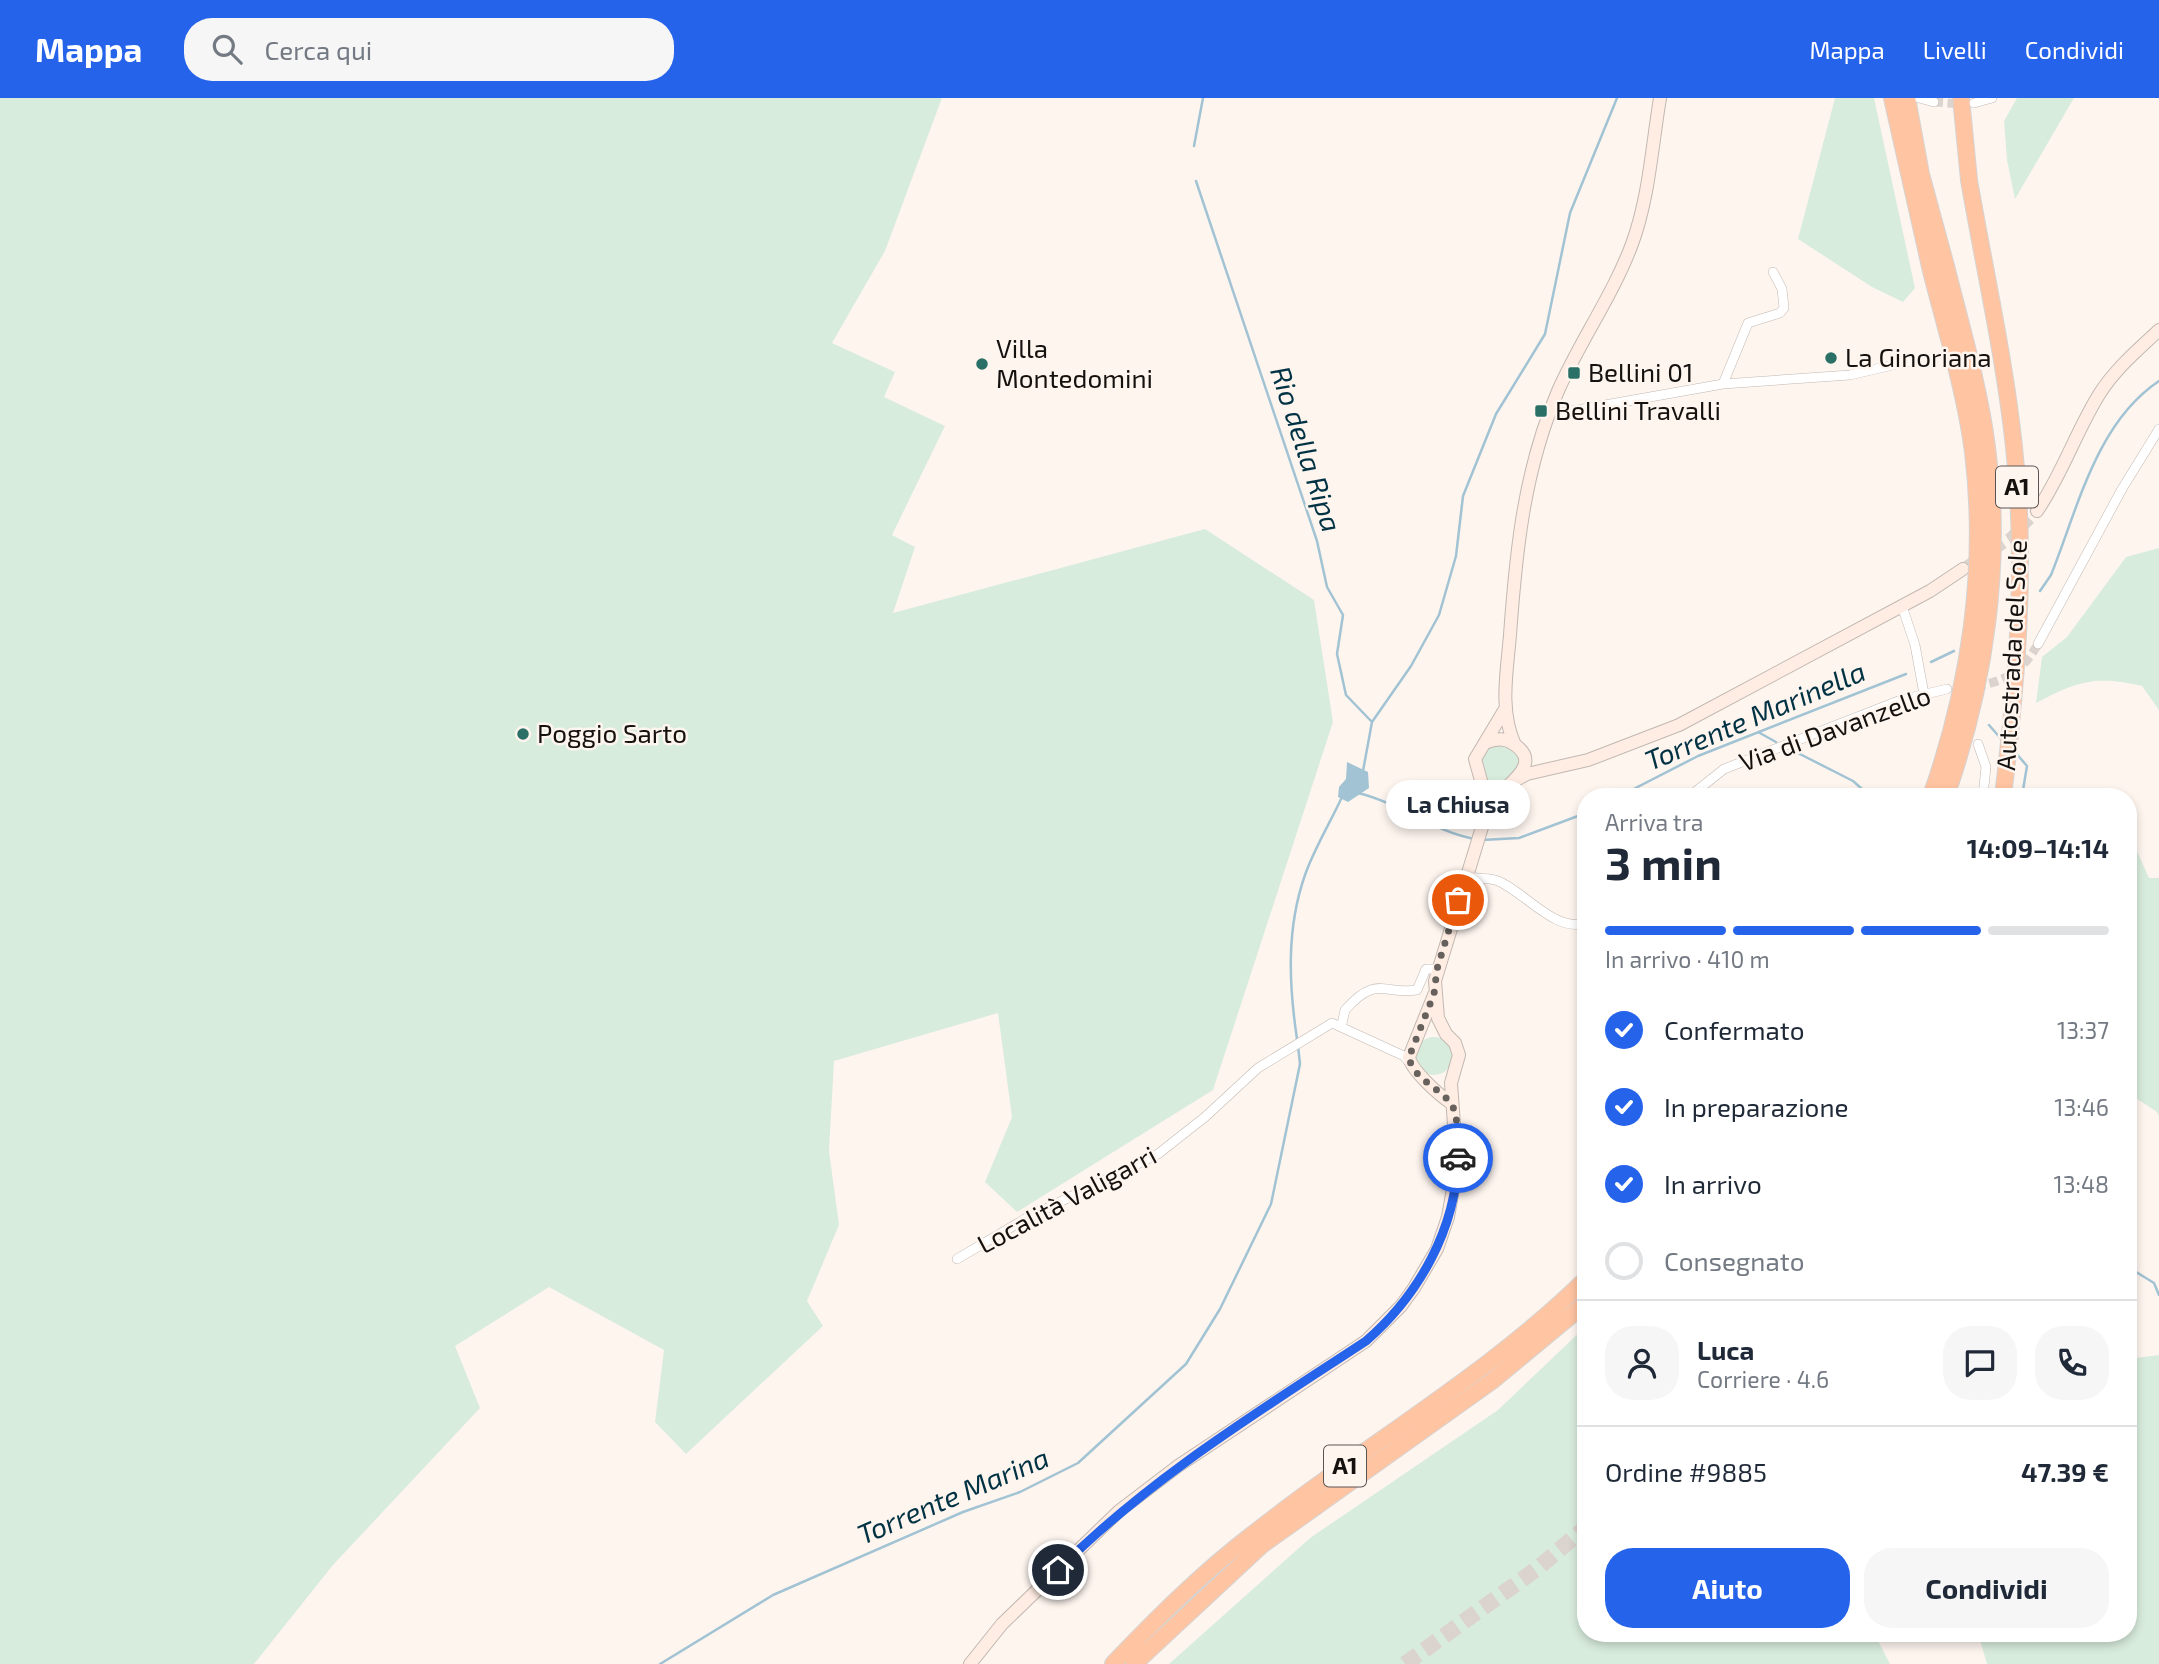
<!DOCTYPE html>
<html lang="it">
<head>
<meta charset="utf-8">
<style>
  :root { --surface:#fff; --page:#f6f6f7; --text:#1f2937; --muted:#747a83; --line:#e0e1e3; --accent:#2563eb }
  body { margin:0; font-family:"Exo 2",sans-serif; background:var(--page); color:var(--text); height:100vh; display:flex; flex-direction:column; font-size:26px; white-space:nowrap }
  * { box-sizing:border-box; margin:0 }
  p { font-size:23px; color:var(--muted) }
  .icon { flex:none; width:38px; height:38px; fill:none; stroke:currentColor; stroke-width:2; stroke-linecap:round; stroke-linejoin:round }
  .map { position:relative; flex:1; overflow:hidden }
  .details { position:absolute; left:1577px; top:690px; width:560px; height:854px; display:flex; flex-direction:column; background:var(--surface); border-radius:28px; box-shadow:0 4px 10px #0003 }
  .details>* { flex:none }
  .pin { position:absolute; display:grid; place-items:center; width:60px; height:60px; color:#fff; margin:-30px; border:4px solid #fff; border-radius:50%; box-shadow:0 2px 7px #0007 }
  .courier { position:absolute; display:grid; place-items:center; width:70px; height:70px; margin:-35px; border:5px solid #2563eb; border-radius:50%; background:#fff; color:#222; box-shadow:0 2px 9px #0007 }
  .bubble { position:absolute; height:49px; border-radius:24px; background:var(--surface); box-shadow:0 4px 10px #0003; font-size:23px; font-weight:700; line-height:49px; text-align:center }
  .headline em { font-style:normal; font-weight:700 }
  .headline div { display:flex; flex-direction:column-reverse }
  .headline { display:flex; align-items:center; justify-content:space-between; height:119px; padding:0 28px }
  h1 { font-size:46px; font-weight:700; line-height:52px }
  .bar { display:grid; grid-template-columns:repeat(4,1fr); gap:10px 7px; align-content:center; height:84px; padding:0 28px }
  .bar i { height:9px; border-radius:5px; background:var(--line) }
  .bar .current { background:var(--accent) }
  .bar p { grid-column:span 4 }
  .line { display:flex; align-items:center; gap:18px; padding:0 28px; border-top:2px solid var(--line) }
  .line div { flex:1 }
  .round { display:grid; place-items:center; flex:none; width:74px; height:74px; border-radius:28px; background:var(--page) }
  ol { padding:0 28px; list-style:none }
  li { display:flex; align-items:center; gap:21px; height:77px }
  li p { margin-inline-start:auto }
  li .icon { padding:7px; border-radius:50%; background:var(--accent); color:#fff; stroke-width:4 }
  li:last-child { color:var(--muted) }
  li i { width:38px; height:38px; border:4px solid var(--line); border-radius:50% }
  .button { display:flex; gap:14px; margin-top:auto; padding:14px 28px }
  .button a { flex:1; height:80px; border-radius:28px; background:var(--accent); color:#fff; font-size:28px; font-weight:700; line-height:80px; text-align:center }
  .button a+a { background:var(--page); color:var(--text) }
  header { display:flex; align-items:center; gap:42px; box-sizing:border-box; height:98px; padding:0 35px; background:var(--accent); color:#fff }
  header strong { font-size:33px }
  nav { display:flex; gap:38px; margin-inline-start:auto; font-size:24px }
  .search { width:490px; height:63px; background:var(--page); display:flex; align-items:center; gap:18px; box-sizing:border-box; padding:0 24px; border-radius:28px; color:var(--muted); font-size:26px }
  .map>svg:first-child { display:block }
</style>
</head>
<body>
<header>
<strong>Mappa</strong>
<div class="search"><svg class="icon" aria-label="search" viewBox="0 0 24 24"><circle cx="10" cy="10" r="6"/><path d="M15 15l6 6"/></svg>Cerca qui</div>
<nav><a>Mappa</a><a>Livelli</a><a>Condividi</a></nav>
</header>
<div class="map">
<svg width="2159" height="1566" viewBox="0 0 2159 1566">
  <rect width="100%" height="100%" fill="#fef5ef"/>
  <path fill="#d8ecdd" d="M0 0H942L885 153 832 245 895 274 884 299 945 328 892 437 915 449 893 515 1205 431 1314 502 1333 624 1213 992 1017 1114 985 1084 1012 1019 998 915 834 963 829 1053 839 1127 807 1203 823 1228 686 1356 655 1324 664 1252 549 1189 455 1248 480 1310 333 1467 254 1566H0Z
    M1835 0H1874L1915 190 1903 204 1872 189 1798 141Z
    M2017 0H2074L2015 101 2007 62 2004 23Z
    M2159 450V612L2142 588C2096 577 2077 583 2036 605L2042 559 2067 539 2126 459Z
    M1504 641 1524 664 1501 690 1489 688 1477 655Z
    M2128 733 2149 780H2159V1019L2157 1014 2128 995Z
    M1415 958a19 19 0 1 1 38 0a19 19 0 1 1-38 0Z
    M1585 1229 1586 1535H1874L1890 1566H1169L1310 1440 1498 1312Z
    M2159 1257V1566H1987L1978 1535H2128V1261Z"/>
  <path fill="#a1c3d3" d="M1347 664 1368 674 1369 690 1348 704 1338 699 1339 689 1346 681Z"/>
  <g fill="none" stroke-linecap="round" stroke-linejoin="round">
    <path stroke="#a1c3d3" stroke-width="2.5" d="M1194 48 1203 0
      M1196 83 1317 443 1327 489 1343 517 1337 556 1346 597 1372 624
      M2040 493 2051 477C2078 410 2096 325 2159 283
      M1931 564 1954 553
      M1989 627 2002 642
      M1758 634 1776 644
      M1790 651 1853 683 1870 698
      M2015 654 2027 668 2022 698
      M1363 673 1372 624 1411 568 1439 517 1456 458 1463 398 1496 316 1545 236 1570 115 1617 0
      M1358 695C1400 705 1434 734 1475 741
      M1620 698 1698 658 1906 576
      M1482 742 1519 740 1586 715
      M1297 941C1289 887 1286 831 1305 777 1314 751 1330 725 1342 699
      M2128 1169 2154 1185 2159 1197
      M660 1566 773 1497 963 1414 1020 1394 1078 1365 1186 1266 1220 1211 1271 1106 1300 966 1298 948"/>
    <path stroke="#dbd3cd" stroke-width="9" stroke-dasharray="9 4.5" stroke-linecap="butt" d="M1934 4 1964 6
      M1976 588C2006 584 2023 572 2038 546"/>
    <path stroke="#dbd3cd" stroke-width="12" stroke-dasharray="12 6" stroke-linecap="butt" d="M1963 471 2011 440 2037 413"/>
    <path stroke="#dbd3cd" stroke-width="16" stroke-dasharray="16 8" stroke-linecap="butt" d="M1405 1566 1538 1470 1586 1429"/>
    <defs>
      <path id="street" d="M1919 0 1934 4
        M1974 5 1992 0
        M1723 286 1748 225 1780 215 1784 210 1782 191 1773 174
        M1551 311 1560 315 1723 286 1850 277 1910 263
        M1902 508 1915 547 1924 596
        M2038 546 2122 391 2159 331
        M1978 646 1986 669 1983 698
        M1690 698 1724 671 1901 602 1947 591
        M1466 777C1477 783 1487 778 1498 783 1525 794 1555 835 1586 825
        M1342 926 1345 912C1377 876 1383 897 1417 892L1426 871H1438
        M957 1161 1025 1121 1158 1056 1205 1019 1258 970 1332 925 1404 958 1409 964"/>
      <path id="secondary" d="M2037 413C2063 375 2076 333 2100 295 2116 270 2138 252 2159 232
        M1515 647C1499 612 1507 574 1510 537 1516 453 1524 372 1558 293 1580 243 1613 197 1632 146 1649 100 1652 48 1660 0
        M1518 681 1527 676 1588 662 1679 627 1930 493 1963 471
        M1486 716 1485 697 1475 661 1505 611
        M1434 897 1409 959C1411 972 1439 997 1451 1005
        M970 1566 1002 1526 1119 1413 1178 1368 1366 1243 1401 1208 1414 1190 1437 1151 1448 1119 1457 1068 1451 985 1459 957 1455 945 1446 936 1438 920 1435 883 1486 716C1490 710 1494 703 1498 698 1510 684 1544 664 1512 645 1503 639 1494 641 1485 645"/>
      <path id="highway" d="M1892 0 1931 173
        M1907 0 1921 76 1946 168
        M1961 0 1969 82
        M1113 1566C1157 1520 1202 1475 1253 1436 1362 1349 1486 1279 1586 1181
        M1134 1566 1262 1447 1492 1283 1586 1205"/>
    </defs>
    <use href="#street" stroke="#c1b8b2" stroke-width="10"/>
    <use href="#secondary" stroke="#c1b8b2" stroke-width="14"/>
    <use href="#highway" stroke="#d5d4d4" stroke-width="18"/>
    <use href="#street" stroke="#fff" stroke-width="9"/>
    <use href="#secondary" stroke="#ffede3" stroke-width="12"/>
    <use href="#highway" stroke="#ffc4a2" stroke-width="16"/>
    <defs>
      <path id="highway-bridge" d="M1969 82C1984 169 2005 262 2014 349 2027 465 2017 582 2003 698
        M1946 168C1961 228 1979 288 1987 349 2003 465 1985 588 1946 698
        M1931 173C1946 232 1965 293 1973 354 1987 470 1970 588 1931 698"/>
    </defs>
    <use href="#highway-bridge" stroke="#d5d4d4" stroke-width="18" stroke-linecap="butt"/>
    <use href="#highway-bridge" stroke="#ffc4a2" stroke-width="16"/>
  </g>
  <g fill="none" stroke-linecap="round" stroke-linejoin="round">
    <path stroke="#66615d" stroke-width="7" stroke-dasharray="0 12.6" d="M1458 1060C1458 1045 1459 1015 1450 1004 1437 989 1412 979 1409 959L1434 896 1437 871 1458 802"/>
    <path stroke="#2563eb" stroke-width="9" d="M1058 1472C1150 1380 1258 1314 1366 1243 1419 1197 1456 1131 1458 1060"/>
  </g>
  <g fill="#2a7066" stroke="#fef5ef" stroke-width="2.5">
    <circle cx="1831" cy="260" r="7"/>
    <circle cx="982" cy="266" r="7"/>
    <rect x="1567" y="268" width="14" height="14" rx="3.5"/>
    <rect x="1534" y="306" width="14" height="14" rx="3.5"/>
    <circle cx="523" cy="636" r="7"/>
  </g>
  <g text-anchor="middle" stroke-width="5" stroke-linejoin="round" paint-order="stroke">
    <g fill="#fef5ef" stroke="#5a5552" stroke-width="2">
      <rect x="1996" y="368.5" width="42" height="41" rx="5"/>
      <rect x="1324" y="1347.5" width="42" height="41" rx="5"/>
    </g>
    <g font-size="24" font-weight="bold" fill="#14110f">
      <text x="2017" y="397">A1</text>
      <text x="1345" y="1376">A1</text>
    </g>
    <g font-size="26" fill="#14110f" stroke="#fef5ef" text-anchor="start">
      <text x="996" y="260">Villa<tspan x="996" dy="30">Montedomini</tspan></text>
      <text x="1845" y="269">La Ginoriana</text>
      <text x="1588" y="284">Bellini 01</text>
      <text x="1555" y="322">Bellini Travalli</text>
      <text x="537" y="645">Poggio Sarto</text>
    </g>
    <g font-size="26" fill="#14110f" stroke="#fef5ef">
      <text transform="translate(2012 557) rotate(-87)" y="9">Autostrada del Sole</text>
      <text transform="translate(1835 631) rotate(-20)" y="9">Via di Davanzello</text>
      <text transform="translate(1067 1102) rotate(-28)" y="9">Località Valigarri</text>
    </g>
    <g font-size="28" font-style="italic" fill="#003244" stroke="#fef5ef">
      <text transform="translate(1306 351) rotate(72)" y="10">Rio della Ripa</text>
      <text transform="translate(1755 618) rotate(-23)" y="10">Torrente Marinella</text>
      <text transform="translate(953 1398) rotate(-23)" y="10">Torrente Marina</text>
    </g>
  </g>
</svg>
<div class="pin" style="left:1458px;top:802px;background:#ea580c"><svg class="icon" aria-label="bag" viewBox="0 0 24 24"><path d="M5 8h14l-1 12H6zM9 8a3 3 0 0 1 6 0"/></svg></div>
<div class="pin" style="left:1058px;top:1472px;background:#1f2937"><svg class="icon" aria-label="home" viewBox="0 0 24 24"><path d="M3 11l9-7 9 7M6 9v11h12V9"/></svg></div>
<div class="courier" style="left:1458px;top:1060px"><svg class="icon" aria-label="car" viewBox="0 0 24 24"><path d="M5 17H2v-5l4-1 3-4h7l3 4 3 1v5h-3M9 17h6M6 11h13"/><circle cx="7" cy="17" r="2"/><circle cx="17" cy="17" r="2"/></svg></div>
<div class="bubble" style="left:1386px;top:682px;width:144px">La Chiusa</div>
<section class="details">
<div class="headline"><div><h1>3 min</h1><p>Arriva tra</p></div><em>14:09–14:14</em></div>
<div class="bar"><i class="current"></i><i class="current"></i><i class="current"></i><i></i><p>In arrivo · 410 m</p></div>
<ol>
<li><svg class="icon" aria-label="check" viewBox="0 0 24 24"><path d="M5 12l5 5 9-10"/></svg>Confermato<p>13:37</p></li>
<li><svg class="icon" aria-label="check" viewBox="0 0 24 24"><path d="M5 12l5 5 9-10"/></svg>In preparazione<p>13:46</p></li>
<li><svg class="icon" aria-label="check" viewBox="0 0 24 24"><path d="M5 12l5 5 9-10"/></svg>In arrivo<p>13:48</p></li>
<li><i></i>Consegnato</li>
</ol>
<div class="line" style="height:126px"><a class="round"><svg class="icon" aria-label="person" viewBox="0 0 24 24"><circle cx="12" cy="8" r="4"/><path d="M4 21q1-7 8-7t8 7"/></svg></a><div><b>Luca</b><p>Corriere · 4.6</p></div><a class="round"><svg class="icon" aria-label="chat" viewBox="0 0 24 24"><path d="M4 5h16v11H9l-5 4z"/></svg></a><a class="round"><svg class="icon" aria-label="phone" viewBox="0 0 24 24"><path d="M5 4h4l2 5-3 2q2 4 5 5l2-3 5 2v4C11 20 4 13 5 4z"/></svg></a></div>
<div class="line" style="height:91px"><div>Ordine #9885</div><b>47.39 €</b></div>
<div class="button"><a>Aiuto</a><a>Condividi</a></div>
</section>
</div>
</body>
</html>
